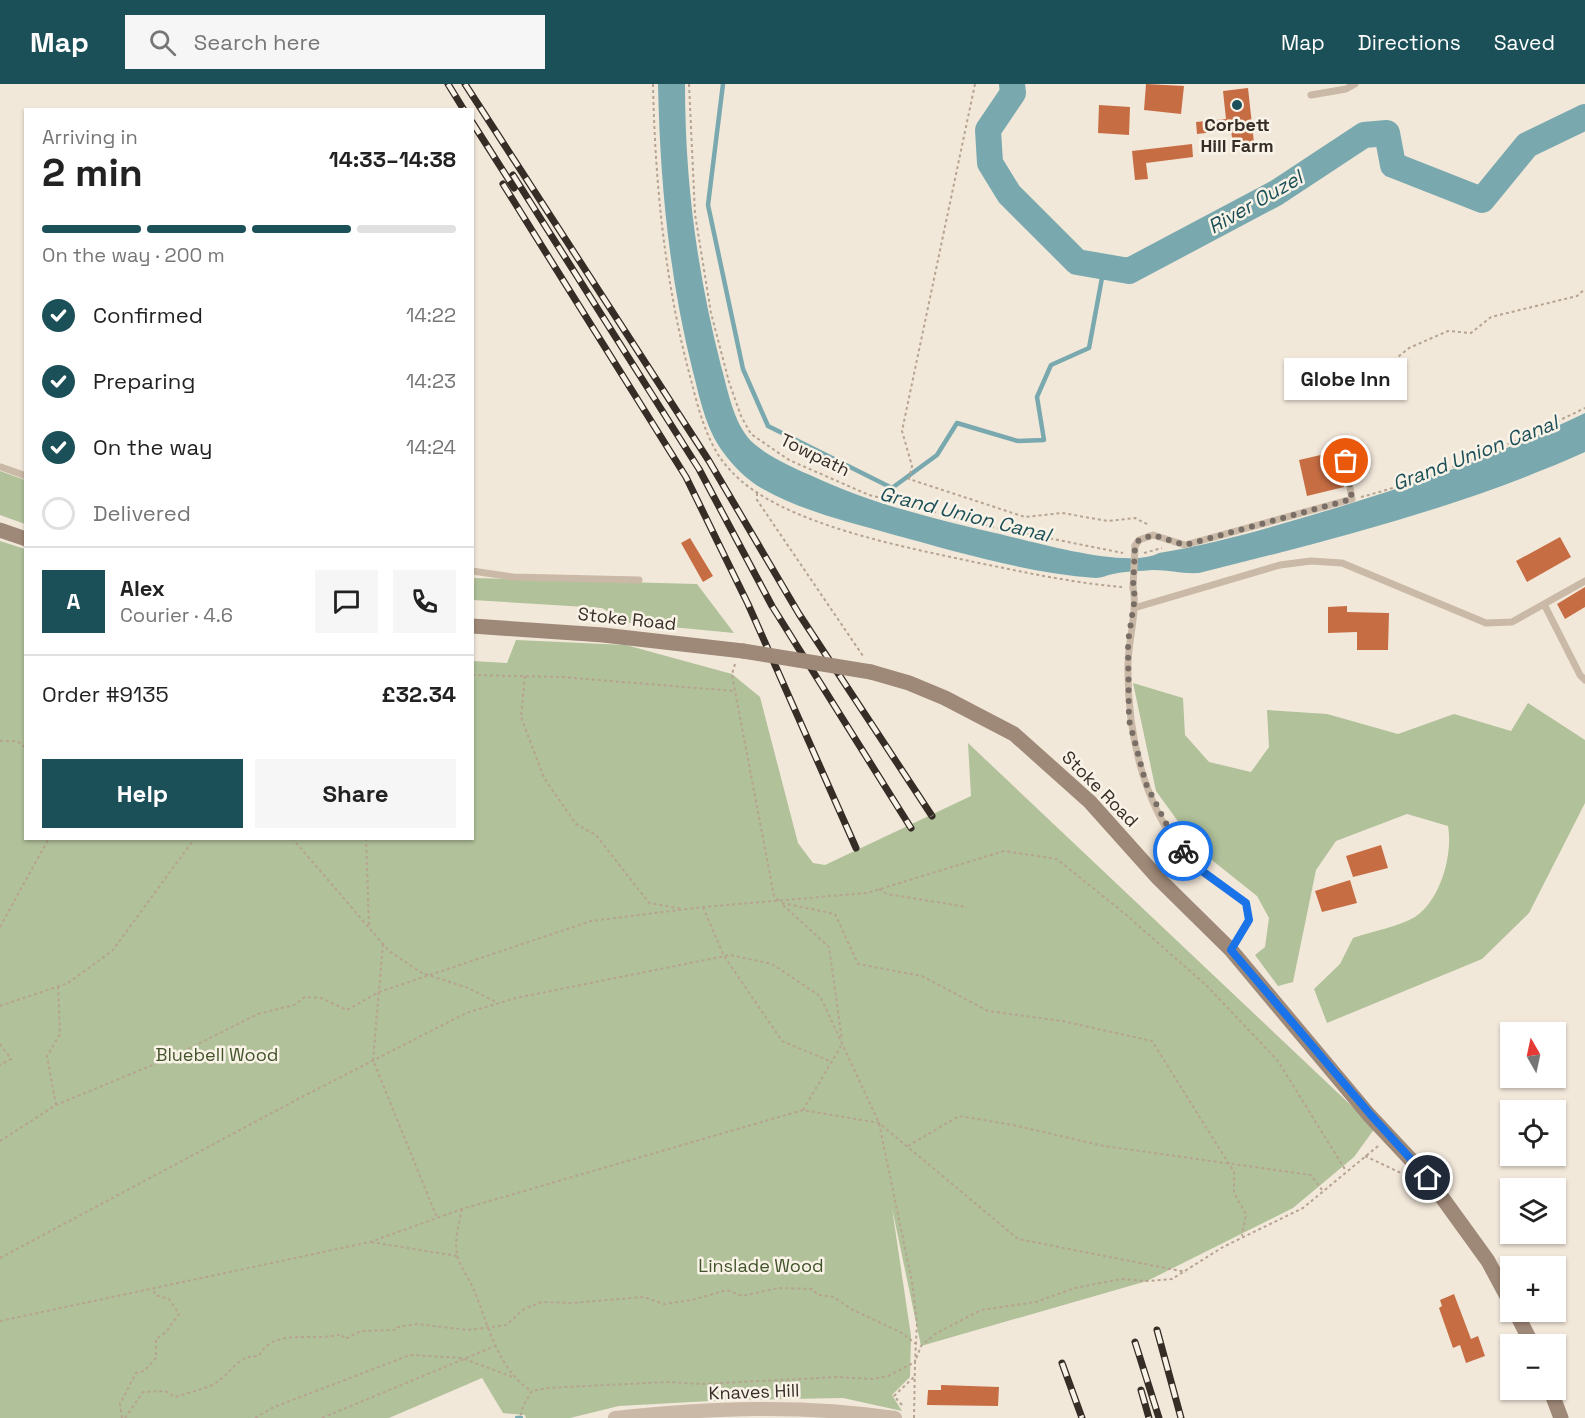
<!DOCTYPE html>
<html lang="en">
<head>
<meta charset="utf-8">
<style>
  :root { --surface:#fff; --page:#f6f6f6; --text:#222; --muted:#767676; --line:#e0e0e0; --accent:#1c5058 }
  body { margin:0; font-family:"Space Grotesk",sans-serif; background:var(--page); color:var(--text); height:100vh; display:flex; flex-direction:column; font-size:22px; white-space:nowrap }
  * { box-sizing:border-box; margin:0 }
  p { font-size:20px; color:var(--muted) }
  .icon { flex:none; width:33px; height:33px; fill:none; stroke:currentColor; stroke-width:2; stroke-linecap:round; stroke-linejoin:round }
  .map { position:relative; flex:1; overflow:hidden }
  .drawer { position:absolute; left:24px; top:24px; width:450px; height:732px; display:flex; flex-direction:column; background:var(--surface); border-radius:0px; box-shadow:0 2px 4px #0004 }
  .drawer>* { flex:none }
  .needle { width:39px; rotate:351deg }
  .buttons { position:absolute; left:1500px; top:938px; display:grid; gap:12px }
  .buttons a { display:grid; place-items:center; width:66px; height:66px; border-radius:0px; background:var(--surface); box-shadow:0 2px 4px #0004; font-size:30px }
  .pin { position:absolute; display:grid; place-items:center; width:51px; height:51px; color:#fff; margin:-26px; border:3px solid #fff; border-radius:50%; box-shadow:0 2px 6px #0007 }
  .courier { position:absolute; display:grid; place-items:center; width:60px; height:60px; margin:-30px; border:4px solid #1a73e8; border-radius:50%; background:#fff; color:#222; box-shadow:0 2px 8px #0007 }
  .bubble { position:absolute; height:42px; border-radius:0px; background:var(--surface); box-shadow:0 2px 4px #0004; font-size:20px; font-weight:800; line-height:42px; text-align:center }
  .overview em { font-style:normal; font-weight:800 }
  .overview div { display:flex; flex-direction:column-reverse }
  .overview { display:flex; align-items:center; justify-content:space-between; height:102px; padding:0 18px }
  h1 { font-size:39px; font-weight:800; line-height:45px }
  .bar { display:grid; grid-template-columns:repeat(4,1fr); gap:9px 6px; align-content:center; height:72px; padding:0 18px }
  .bar i { height:8px; border-radius:4px; background:var(--line) }
  .bar .selected { background:var(--accent) }
  .bar p { grid-column:span 4 }
  .line { display:flex; align-items:center; gap:15px; padding:0 18px; border-top:2px solid var(--line) }
  .line div { flex:1 }
  .round { display:grid; place-items:center; flex:none; width:63px; height:63px; border-radius:0px; background:var(--page) }
  ol { padding:0 18px; list-style:none }
  li { display:flex; align-items:center; gap:18px; height:66px }
  li p { margin-inline-start:auto }
  li .icon { padding:6px; border-radius:50%; background:var(--accent); color:#fff; stroke-width:4 }
  li:last-child { color:var(--muted) }
  li i { width:33px; height:33px; border:3px solid var(--line); border-radius:50% }
  .primary-button { display:flex; gap:12px; margin-top:auto; padding:12px 18px }
  .primary-button a { flex:1; height:69px; border-radius:0px; background:var(--accent); color:#fff; font-size:24px; font-weight:800; line-height:69px; text-align:center }
  .primary-button a+a { background:var(--page); color:var(--text) }
  header { display:flex; align-items:center; gap:36px; box-sizing:border-box; height:84px; padding:0 30px; background:var(--accent); color:#fff }
  header strong { font-size:28px }
  nav { display:flex; gap:33px; margin-inline-start:auto; font-size:21px }
  .search { width:420px; height:54px; background:var(--page); display:flex; align-items:center; gap:15px; box-sizing:border-box; padding:0 21px; border-radius:0px; color:var(--muted); font-size:22px }
  .map>svg:first-child { display:block }
</style>
</head>
<body>
<header>
<strong>Map</strong>
<div class="search"><svg class="icon" aria-label="search" viewBox="0 0 24 24"><circle cx="10" cy="10" r="6"/><path d="M15 15l6 6"/></svg>Search here</div>
<nav><a>Map</a><a>Directions</a><a>Saved</a></nav>
</header>
<div class="map">
<svg width="1585" height="1334" viewBox="0 0 1585 1334">
  <rect width="100%" height="100%" fill="#f2e8da"/>
  <path fill="#b1c19a" d="M0 387 25 396V440L0 431Z
    M0 457 25 465 26 754H472L473 577 507 579 516 556 626 561 732 590 760 613 798 759 813 779 825 781 971 712 968 659 1375 1044 1354 1073 1293 1124 1147 1197 921 1262 892 1124 911 1252 910 1293 892 1311 902 1327 843 1314 728 1316 619 1322 570 1334H526L525 1331 503 1329 482 1294 389 1334H0Z
    M473 494 697 500 734 549 620 538 619 534 602 524 473 516Z
    M1133 599 1183 614 1185 651 1209 678 1251 688 1269 663 1267 626 1327 630 1398 650 1454 630 1511 647 1528 619 1585 656V719L1529 829 1482 875 1327 939 1314 905 1340 880 1353 854C1372 847 1398 843 1415 833 1441 816 1453 770 1448 742L1407 730 1336 757 1316 786 1293 898 1278 902 1255 871 1265 863 1269 834 1257 812 1198 765 1156 707Z"/>
  <path fill="#79a9af" d="M658 0H685C685 98 697 187 721 282 728 306 733 338 751 357 767 372 790 382 810 391 869 419 931 434 995 449 1032 457 1127 486 1159 469 1220 459 1279 441 1339 423 1424 397 1505 368 1585 329V368C1460 424 1331 456 1199 489 1183 490 1169 486 1154 486 1141 487 1126 487 1113 490 1107 491 1102 494 1096 494 1026 489 958 468 891 450 849 438 802 427 763 405 748 397 733 382 723 368 706 345 700 315 693 288 669 193 660 98 658 0Z"/>
  <g fill="none" stroke-linecap="round" stroke-linejoin="round">
    <path stroke="#79a9af" stroke-width="4.5" d="M723 0 708 121 743 285 768 342 892 404 937 371 957 339 1018 357 1044 356 1037 313 1051 281 1089 264 1104 183
      M517 1334H521"/>
    <path stroke="#79a9af" stroke-width="26" d="M1012 0 1013 9 988 46 990 79 1009 110 1077 178 1129 187 1276 109 1364 51 1387 49 1393 81 1482 116 1527 61 1585 33"/>
  </g>
  <path fill="#c76d43" d="M1146 0 1184 2 1181 30 1144 26Z
    M1248 4 1254 59 1233 61 1231 46 1197 50 1196 38 1226 35 1223 7Z
    M1099 21 1130 23 1129 51 1098 49Z
    M1192 60 1193 73 1146 79 1148 95 1135 96 1132 67Z
    M1338 367 1344 403 1307 412 1299 376Z
    M1560 453 1571 473 1527 498 1516 477Z
    M690 454 713 492 703 498 681 459Z
    M1585 503V523L1565 535 1557 520Z
    M1347 522V528L1389 529 1388 566H1357V548L1328 549V523Z
    M1381 761 1388 784 1353 793 1346 772Z
    M1350 796 1357 819 1322 828 1315 807Z
    M1454 1210 1471 1255 1478 1252 1485 1272 1466 1279 1460 1261 1453 1264 1439 1224 1442 1222 1440 1216Z
    M941 1301 999 1303 998 1322 927 1321 928 1306H941Z"/>
  <g fill="none" stroke-linecap="round" stroke-linejoin="round">
    <path stroke="#b6a390" stroke-width="2" stroke-dasharray="3 3" stroke-linecap="butt" d="M653 0C655 100 665 200 691 296 699 327 708 364 731 387 779 440 905 463 974 478 1024 488 1072 499 1122 503
      M689 0 695 130 711 229 729 298 741 332 751 350 789 376 869 411 993 443 1123 469
      M975 0 902 347 912 382 909 395 1025 433 1062 429 1108 437 1135 434 1149 441
      M1366 299 1409 264 1448 247 1471 249 1491 233 1577 212 1585 205
      M757 409V416L863 572
      M1361 413C1438 393 1513 359 1585 324
      M1144 469 1162 464
      M735 580 732 590 735 607 774 812 779 817
      M472 591 561 593 735 607
      M525 592 521 633 544 694 576 740 596 751 649 819 683 825
      M0 657H17L26 664
      M292 754 389 867 422 889 468 904 498 919
      M366 754 369 842
      M879 805 887 810 967 823
      M782 819 835 830 858 880 922 892 988 927 1062 937 1152 957 1234 1088V1109L1246 1130 1242 1152
      M783 821 829 863 842 956
      M703 823 724 872 782 957 832 978
      M0 843 49 754
      M383 860 373 976 437 1134
      M0 922 68 899 112 867 195 754
      M0 960 11 975 0 981
      M56 1021 47 972 60 950 58 903
      M803 1026 841 962
      M0 1057 56 1021 172 973 258 930 294 921 305 913 321 914 347 926 379 908 591 837 703 823 867 809 1004 767 1057 775 1124 829 1207 902 1278 977 1346 1087
      M908 1062 959 1032 1013 1041 1104 1062 1311 1091 1322 1106
      M1365 1072 1403 1090
      M462 1125C459 1140 454 1156 457 1171 459 1181 469 1194 473 1204 489 1241 496 1283 531 1307
      M371 1158 457 1172
      M0 1174 298 1015 466 929 516 914 730 871 772 880 820 912 879 1039 912 1198 917 1239 915 1278 888 1292 873 1295 837 1293 702 1300 666 1298 547 1304 532 1307 523 1322 520 1334
      M0 1237 370 1158 462 1125 803 1026 879 1039 1018 1155 1186 1188
      M902 1321 894 1312 914 1293
      M122 1334 120 1320 136 1289 144 1287 156 1274V1255L166 1248 179 1230 169 1215 155 1211 153 1204
      M125 1334 143 1308 165 1307 175 1313C187 1309 201 1306 212 1301 231 1292 235 1271 259 1272 274 1242 315 1259 341 1250L345 1255 361 1247 396 1246 398 1243 417 1240 468 1246 506 1241 524 1225 542 1218 570 1219 644 1213 664 1220 692 1216 727 1206 742 1212 778 1204 812 1205 818 1211 834 1213 851 1225 902 1249 916 1260
      M255 1334 274 1323 410 1271 462 1274 515 1294
      M322 1334 495 1262
      M914 1334 915 1278 921 1262 935 1250 981 1226 1036 1218 1075 1204 1121 1195 1147 1197 1172 1195 1223 1163 1303 1124 1378 1062"/>
    <path stroke="#cab9a6" stroke-width="7" d="M1311 11 1346 5 1355 0
      M1 383 26 392
      M1135 462 1139 456 1153 451 1185 461 1352 415 1342 358
      M472 487 513 493 639 496
      M1133 504C1138 524 1128 558 1128 581 1127 651 1145 734 1198 784 1212 797 1231 807 1246 819L1249 836 1231 866
      M1544 520 1580 591 1585 596
      M1134 524 1280 481 1311 477 1342 479 1486 539 1512 538 1585 497"/>
    <path stroke="#cab9a6" stroke-width="14" d="M615 1334C708 1324 802 1320 895 1334"/>
    <path stroke="#9e8877" stroke-width="15" d="M0 446 26 455
      M472 542 603 551 743 567
      M871 588 909 599 945 614 1014 650 1090 718 1158 794 1231 866 1369 1031 1428 1094 1488 1177 1510 1218
      M1515 1227 1532 1260
      M1550 1305 1561 1334"/>
    <defs>
      <path id="rail" d="M448 0 464 26
        M465 0 709 377 799 530 932 732
        M472 38 514 104
        M513 91 699 385 772 522 911 744
        M503 100 686 393 748 520 856 764
        M1157 1246 1181 1334
        M1135 1258 1159 1334
        M1062 1279 1082 1334
        M1141 1306 1149 1334"/>
    </defs>
    <use href="#rail" stroke="#362d27" stroke-width="7"/>
    <use href="#rail" stroke="#f9f2e7" stroke-width="4.5" stroke-dasharray="14" stroke-linecap="butt"/>
    <path stroke="#cab9a6" stroke-width="7" d="M1133 504 1135 462"/>
    <path stroke="#9e8877" stroke-width="15" d="M743 567 871 588"/>
  </g>
  <g fill="none" stroke-linecap="round" stroke-linejoin="round">
    <path stroke="#786e66" stroke-width="6" stroke-dasharray="0 10.8" d="M1183 767 1175 757 1146 700 1129 636 1128 558 1135 513 1133 504 1135 462 1139 456 1153 451 1185 461 1352 415 1346 377"/>
    <path stroke="#1a73e8" stroke-width="8" d="M1183 767 1198 784 1246 819 1249 836 1231 866 1370 1030 1428 1094"/>
  </g>
  <circle fill="#1c5058" stroke="#f9f2e7" stroke-width="2" cx="1237" cy="21" r="6"/>
  <g text-anchor="middle" stroke-width="5" stroke-linejoin="round" paint-order="stroke">
    <g font-size="18" font-weight="bold" fill="#362d27" stroke="#f9f2e7">
      <text x="1237" y="47">Corbett<tspan x="1237" dy="21">Hill Farm</tspan></text>
    </g>
    <g font-size="18" fill="#362d27" stroke="#f9f2e7">
      <text transform="translate(815 371) rotate(26)" y="6">Towpath</text>
      <text transform="translate(627 535) rotate(6)" y="6">Stoke Road</text>
      <text transform="translate(1100 705) rotate(45)" y="6">Stoke Road</text>
      <text transform="translate(754 1308) rotate(-2)" y="6">Knaves Hill</text>
    </g>
    <g font-size="18" fill="#42542b" stroke="#f9f2e7">
      <text x="217" y="977">Bluebell Wood</text>
      <text x="761" y="1188">Linslade Wood</text>
    </g>
    <g font-size="20" font-style="italic" fill="#1c5058" stroke="#f9f2e7">
      <text transform="translate(1255 118) rotate(-30)" y="7">River Ouzel</text>
      <text transform="translate(1475 369) rotate(-21)" y="7">Grand Union Canal</text>
      <text transform="translate(965 430) rotate(14)" y="7">Grand Union Canal</text>
    </g>
  </g>
</svg>
<div class="buttons">
<a><svg class="needle" viewBox="-14 -14 28 28"><path d="M0-13l5 13h-10z" fill="#e53935"/><path d="M0 13l5-13h-10z" fill="#767676"/></svg></a>
<a><svg class="icon" aria-label="locate" viewBox="0 0 24 24"><circle cx="12" cy="12" r="6"/><path d="M12 2v4M12 18v4M2 12h4M18 12h4"/></svg></a>
<a><svg class="icon" aria-label="layers" viewBox="0 0 24 24"><path d="M12 4l9 5-9 5-9-5zM3 14l9 5 9-5"/></svg></a>
<a>+</a>
<a>−</a>
</div>
<div class="pin" style="left:1346px;top:377px;background:#ea580c"><svg class="icon" aria-label="bag" viewBox="0 0 24 24"><path d="M5 8h14l-1 12H6zM9 8a3 3 0 0 1 6 0"/></svg></div>
<div class="pin" style="left:1428px;top:1094px;background:#1f2937"><svg class="icon" aria-label="home" viewBox="0 0 24 24"><path d="M3 11l9-7 9 7M6 9v11h12V9"/></svg></div>
<div class="courier" style="left:1183px;top:767px"><svg class="icon" aria-label="bike" viewBox="0 0 24 24"><circle cx="6" cy="16" r="4"/><circle cx="18" cy="16" r="4"/><path d="M6 16l4-8h5l3 8M10 8l3 8H6M13 5h3"/></svg></div>
<div class="bubble" style="left:1284px;top:274px;width:123px">Globe Inn</div>
<section class="drawer">
<div class="overview"><div><h1>2 min</h1><p>Arriving in</p></div><em>14:33–14:38</em></div>
<div class="bar"><i class="selected"></i><i class="selected"></i><i class="selected"></i><i></i><p>On the way · 200 m</p></div>
<ol>
<li><svg class="icon" aria-label="check" viewBox="0 0 24 24"><path d="M5 12l5 5 9-10"/></svg>Confirmed<p>14:22</p></li>
<li><svg class="icon" aria-label="check" viewBox="0 0 24 24"><path d="M5 12l5 5 9-10"/></svg>Preparing<p>14:23</p></li>
<li><svg class="icon" aria-label="check" viewBox="0 0 24 24"><path d="M5 12l5 5 9-10"/></svg>On the way<p>14:24</p></li>
<li><i></i>Delivered</li>
</ol>
<div class="line" style="height:108px"><b class="round" style="background:var(--accent);color:#fff">A</b><div><b>Alex</b><p>Courier · 4.6</p></div><a class="round"><svg class="icon" aria-label="chat" viewBox="0 0 24 24"><path d="M4 5h16v11H9l-5 4z"/></svg></a><a class="round"><svg class="icon" aria-label="phone" viewBox="0 0 24 24"><path d="M5 4h4l2 5-3 2q2 4 5 5l2-3 5 2v4C11 20 4 13 5 4z"/></svg></a></div>
<div class="line" style="height:78px"><div>Order #9135</div><b>£32.34</b></div>
<div class="primary-button"><a>Help</a><a>Share</a></div>
</section>
</div>
</body>
</html>
